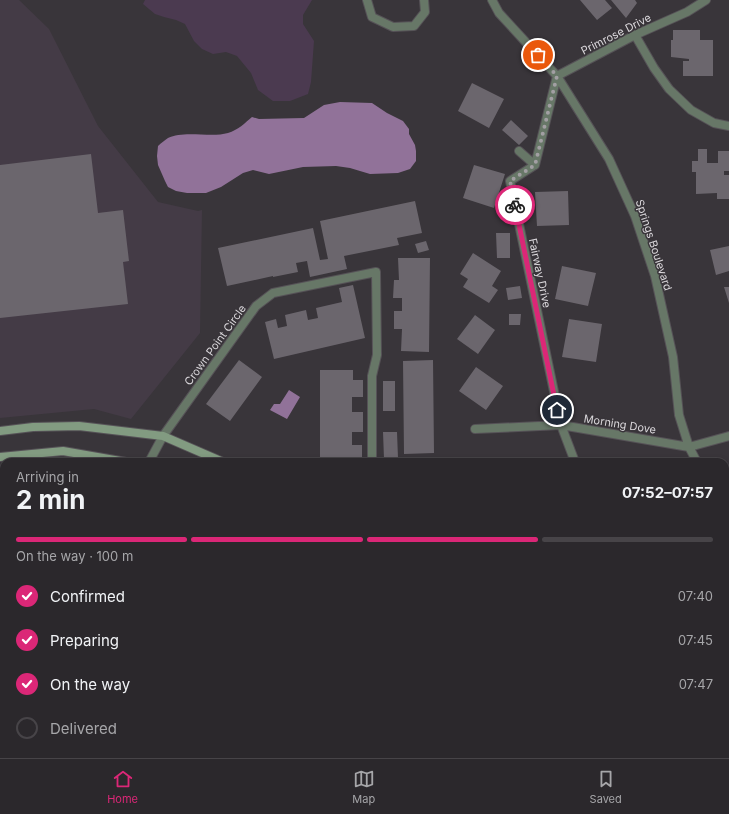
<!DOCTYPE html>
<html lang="en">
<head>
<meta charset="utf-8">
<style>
  :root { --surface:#2b282c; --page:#373438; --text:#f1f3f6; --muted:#a6a6a9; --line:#474448; --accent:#db2777 }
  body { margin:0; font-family:Inter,sans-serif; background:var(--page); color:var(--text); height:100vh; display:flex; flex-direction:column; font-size:15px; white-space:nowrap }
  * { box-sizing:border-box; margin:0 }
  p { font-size:13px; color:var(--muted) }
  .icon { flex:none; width:22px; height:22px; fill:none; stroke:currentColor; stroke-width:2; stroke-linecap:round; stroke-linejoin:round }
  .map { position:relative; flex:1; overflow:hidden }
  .sheet { position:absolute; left:0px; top:458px; width:729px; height:300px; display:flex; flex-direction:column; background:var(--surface); border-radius:12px 12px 0 0; box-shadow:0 2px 6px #0003,0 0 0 1px var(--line) }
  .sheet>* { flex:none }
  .pin { position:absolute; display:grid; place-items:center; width:34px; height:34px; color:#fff; margin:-17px; border:2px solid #fff; border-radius:50%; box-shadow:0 1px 4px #0007 }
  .courier { position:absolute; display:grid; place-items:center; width:40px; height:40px; margin:-20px; border:3px solid #db2777; border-radius:50%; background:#fff; color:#222; box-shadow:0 1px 5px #0007 }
  .headline em { font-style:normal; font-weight:700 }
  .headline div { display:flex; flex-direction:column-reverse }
  .headline { display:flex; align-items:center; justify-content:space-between; height:68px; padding:0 16px }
  h1 { font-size:26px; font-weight:700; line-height:30px }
  .bar { display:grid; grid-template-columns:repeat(4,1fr); gap:6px 4px; align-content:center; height:48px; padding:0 16px }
  .bar i { height:5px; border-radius:3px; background:var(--line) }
  .bar .current { background:var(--accent) }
  .bar p { grid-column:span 4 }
  ol { padding:0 16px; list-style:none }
  li { display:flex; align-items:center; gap:12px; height:44px }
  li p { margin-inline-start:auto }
  li .icon { padding:4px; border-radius:50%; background:var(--accent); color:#fff; stroke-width:4 }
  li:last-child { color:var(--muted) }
  li i { width:22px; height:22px; border:2px solid var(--line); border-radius:50% }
  .menu { display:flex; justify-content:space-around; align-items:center; height:56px; border-top:1px solid var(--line); background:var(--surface); font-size:11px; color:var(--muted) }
  .menu a { display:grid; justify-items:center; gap:2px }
  .menu .current { color:var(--accent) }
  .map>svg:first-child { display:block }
</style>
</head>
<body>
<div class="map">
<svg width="729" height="758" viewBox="0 0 729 758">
  <rect width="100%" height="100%" fill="#39353a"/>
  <path fill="#443b46" d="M0 0H19L49 29 98 126 158 202 198 211 202 210 200 333 131 419 94 409 0 418Z
    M0 482H4V754H375V758H0Z"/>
  <path fill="#4b3a50" d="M145 0H312L303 15V24L314 41 311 82 308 94 290 101H273L258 90 251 73 237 56 226 52 213 54 202 49 194 41 185 24 176 20 164 17 155 14 143 4Z"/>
  <path fill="#917299" d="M340 102 372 103 387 113 403 121 409 129V134L415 145 416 151V161L410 169 398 173 370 174 350 168 336 166 303 167 269 174 253 170 243 173 221 187 206 193H187L176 191 168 187 165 181 158 165 157 156 158 146C161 143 165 140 168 138 184 130 211 138 228 133 238 130 245 123 252 117L259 119 304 118 324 105Z
    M289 390 300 397 287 419 270 410 274 404H280Z"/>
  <path fill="#6b666d" d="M580 0H605L612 8 597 20Z
    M611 0H635L637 3 626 18Z
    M673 30H700V40H713V76H683V61H689V59L671 57V40H673Z
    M472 83 504 99 489 128 458 111Z
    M511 120 528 136 519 145 502 130Z
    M698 149H707V163H718V151H729V171H724V175H729V199H717V193L696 194V172H692V161H698Z
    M91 154 98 213 123 210 129 261 123 262 128 304 0 318V165Z
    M474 165 505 174 494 208 463 198Z
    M568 191 569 225 537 226 535 192Z
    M415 201 422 233 397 238 399 245 344 256 347 269 310 277 307 261 296 263 298 272 273 277V276L227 286 218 248 313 228 320 260 328 259 320 221Z
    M496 233H510V258H497Z
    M426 241 429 250 418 253 415 244Z
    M729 246V271L716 275 710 250Z
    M473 253 501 271 492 286 498 290 489 303 463 287 468 279 460 274Z
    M398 258H430L429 352 401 351 402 329H394V311H402V298H393L394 280H399Z
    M562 266 596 273 588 306 555 299Z
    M353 285 365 338 274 359 265 322 276 319 278 328 287 326 285 315 306 310 308 320 318 318 316 308 342 302 339 288Z
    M520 286 522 298 508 300 506 288Z
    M724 287H729V303Z
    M509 314H521L520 325H509Z
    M475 315 495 330 478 354 457 339Z
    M569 319 602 324 596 362 562 357Z
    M239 360 262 377 230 421 206 404Z
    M433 360 434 453 404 454 403 361Z
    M476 367 503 386 486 410 459 391Z
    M320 370H353V380H363V397H352V412H363V432H352V445H362V462H320Z
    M383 381H395V411H383Z
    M383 432H397L398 458 384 459Z
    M0 589H4V637H0Z
    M0 734H4V754H57V758H0Z
    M76 754H245V758H76Z"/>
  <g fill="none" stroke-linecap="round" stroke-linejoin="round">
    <defs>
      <path id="lane" d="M0 570H4
        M262 754V758
        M361 757 382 754"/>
      <path id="street" d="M367 0 372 17 393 27 414 26 425 12 424 0
        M492 0 499 13 557 76 609 159 635 216 655 276 673 357 679 415 689 447 697 462
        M635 35 654 68 669 89 691 110 714 123 729 126
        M519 151 535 165
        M475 429 561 425 689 447 729 436
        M149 462 163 436 256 306 273 293 376 272 377 355 372 376V462
        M575 462 561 425 510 181 535 165 557 76 635 35 687 12 706 0
        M725 505 729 509
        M725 711 729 712
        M463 758 464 754"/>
      <path id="secondary" d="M0 431 33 427 79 426 163 436 223 462
        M0 457 63 451 126 462
        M389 754 390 758
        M427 754V758"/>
    </defs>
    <use href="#lane" stroke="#565257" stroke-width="8"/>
    <use href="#street" stroke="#565257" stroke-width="10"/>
    <use href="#secondary" stroke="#565257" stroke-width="10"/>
    <use href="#lane" stroke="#677767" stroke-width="7"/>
    <use href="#street" stroke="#677767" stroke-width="8"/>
    <use href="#secondary" stroke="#829b81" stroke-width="8"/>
  </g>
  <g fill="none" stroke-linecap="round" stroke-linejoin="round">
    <path stroke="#a29fa3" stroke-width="4" stroke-dasharray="0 7.2" d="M515 205 510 181 535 165 557 76 538 55"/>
    <path stroke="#db2777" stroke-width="5" d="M515 205 557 410"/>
  </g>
  <g text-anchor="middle" stroke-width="3" stroke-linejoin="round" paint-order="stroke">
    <g font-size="11" fill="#dbd8dc" stroke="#39353a">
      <text transform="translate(616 34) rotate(-27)" y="4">Primrose Drive</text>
      <text transform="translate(654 245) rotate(72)" y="4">Springs Boulevard</text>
      <text transform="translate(540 273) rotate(78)" y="4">Fairway Drive</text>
      <text transform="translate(215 345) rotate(-54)" y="4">Crown Point Circle</text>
      <text transform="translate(620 424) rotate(9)" y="4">Morning Dove</text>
    </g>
  </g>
</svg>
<div class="pin" style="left:538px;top:55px;background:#ea580c"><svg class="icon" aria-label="bag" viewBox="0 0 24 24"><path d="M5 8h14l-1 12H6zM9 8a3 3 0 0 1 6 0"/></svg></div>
<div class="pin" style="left:557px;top:410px;background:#1f2937"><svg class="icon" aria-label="home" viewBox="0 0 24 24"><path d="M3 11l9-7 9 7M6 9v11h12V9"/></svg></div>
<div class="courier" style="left:515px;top:205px"><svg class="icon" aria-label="bike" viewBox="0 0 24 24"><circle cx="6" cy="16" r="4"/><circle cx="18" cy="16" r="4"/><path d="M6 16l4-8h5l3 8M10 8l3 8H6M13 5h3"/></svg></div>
<section class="sheet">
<div class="headline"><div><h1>2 min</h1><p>Arriving in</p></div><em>07:52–07:57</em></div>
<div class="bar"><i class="current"></i><i class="current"></i><i class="current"></i><i></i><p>On the way · 100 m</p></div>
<ol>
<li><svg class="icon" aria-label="check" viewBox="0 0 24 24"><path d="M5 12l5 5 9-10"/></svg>Confirmed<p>07:40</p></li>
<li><svg class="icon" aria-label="check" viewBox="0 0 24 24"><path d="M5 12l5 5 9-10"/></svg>Preparing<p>07:45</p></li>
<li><svg class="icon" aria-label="check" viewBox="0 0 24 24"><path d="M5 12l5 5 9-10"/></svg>On the way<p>07:47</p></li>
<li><i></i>Delivered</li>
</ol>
</section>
</div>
<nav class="menu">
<a class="current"><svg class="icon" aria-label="home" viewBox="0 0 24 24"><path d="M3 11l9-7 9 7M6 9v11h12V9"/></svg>Home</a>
<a><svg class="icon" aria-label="map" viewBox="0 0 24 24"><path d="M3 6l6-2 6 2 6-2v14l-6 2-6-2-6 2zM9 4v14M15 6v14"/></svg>Map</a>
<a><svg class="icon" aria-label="saved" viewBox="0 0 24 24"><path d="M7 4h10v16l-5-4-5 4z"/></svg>Saved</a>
</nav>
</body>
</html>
